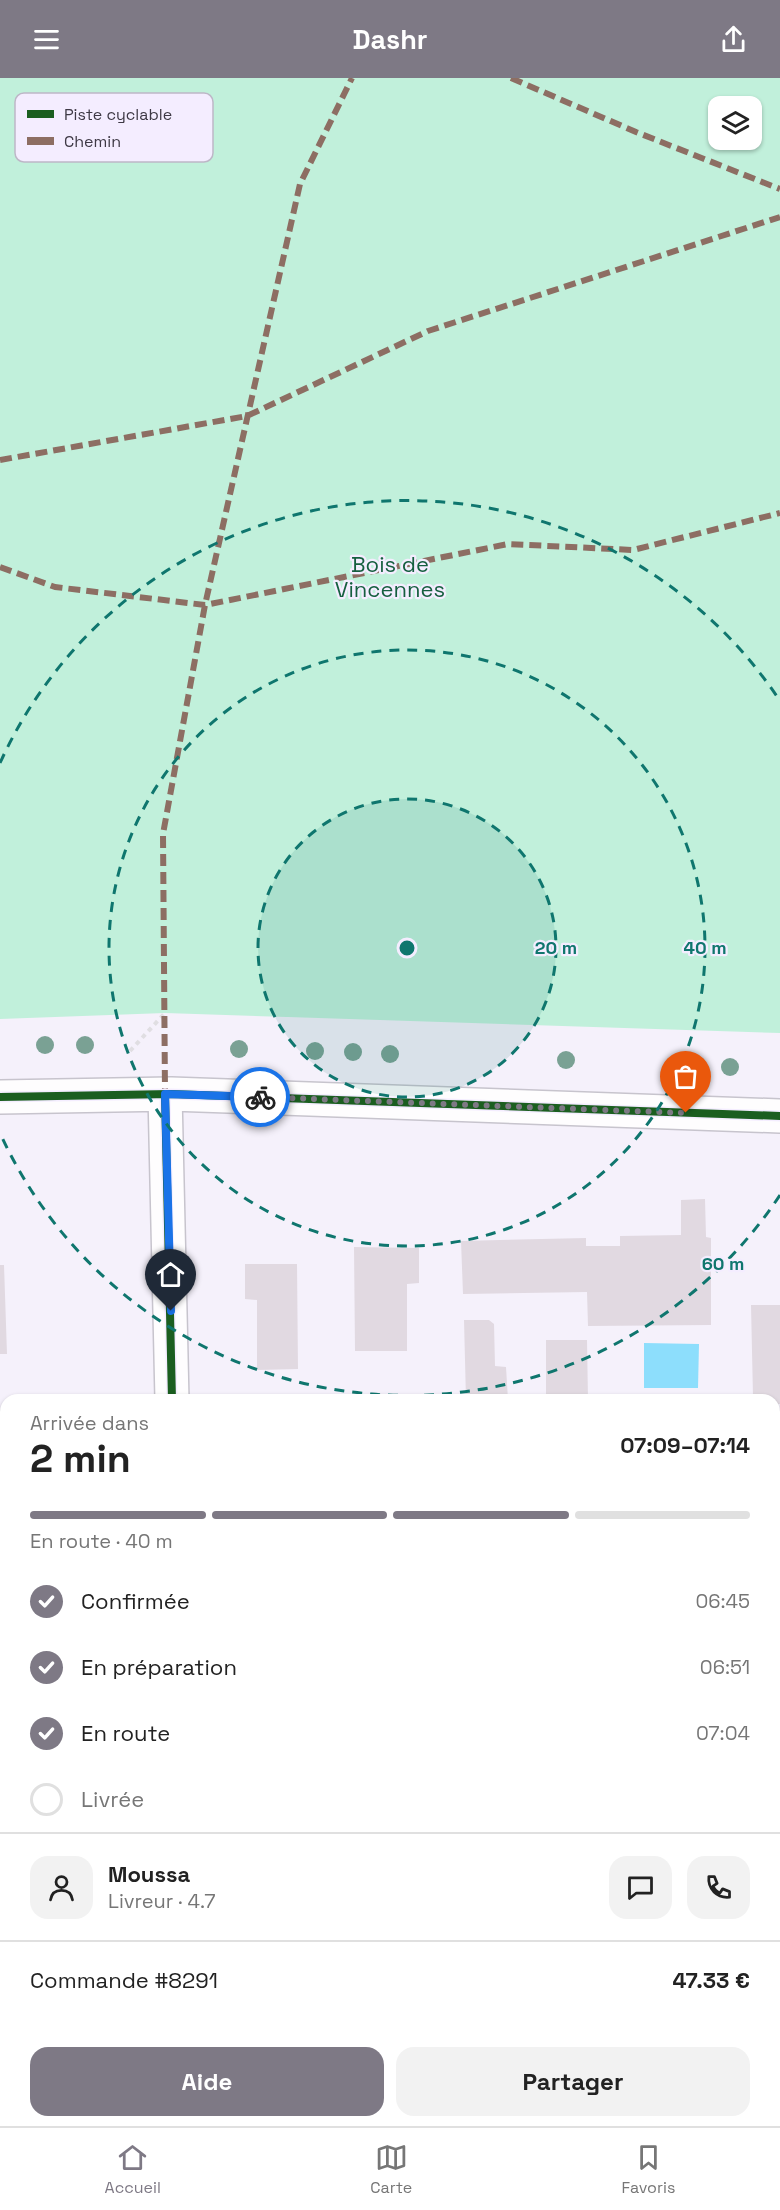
<!DOCTYPE html>
<html lang="fr">
<head>
<meta charset="utf-8">
<style>
  :root { --surface:#fff; --page:#f2f2f2; --text:#222; --muted:#767676; --line:#e0e0e0; --accent:#7e7985 }
  body { margin:0; font-family:"Space Grotesk",sans-serif; background:var(--page); color:var(--text); height:100vh; display:flex; flex-direction:column; font-size:22px; white-space:nowrap }
  * { box-sizing:border-box; margin:0 }
  p { font-size:20px; color:var(--muted) }
  .icon { flex:none; width:33px; height:33px; fill:none; stroke:currentColor; stroke-width:2; stroke-linecap:round; stroke-linejoin:round }
  .map { position:relative; flex:1; overflow:hidden }
  .details { position:absolute; left:0px; top:1316px; width:780px; height:734px; display:flex; flex-direction:column; background:var(--surface); border-radius:18px 18px 0 0; box-shadow:0 2px 4px #0004 }
  .details>* { flex:none }
  .tools { position:absolute; left:708px; top:18px; display:grid; gap:12px }
  .tools a { display:grid; place-items:center; width:54px; height:54px; border-radius:12px; background:var(--surface); box-shadow:0 2px 4px #0004; font-size:30px }
  .pin { position:absolute; display:grid; place-items:center; width:51px; height:51px; color:#fff; margin:-62px -26px; border-radius:50% 50% 50% 0; rotate:-45deg; box-shadow:0 0 6px #0007 }
  .pin .icon { rotate:45deg }
  .courier { position:absolute; display:grid; place-items:center; width:60px; height:60px; margin:-30px; border:4px solid #1a73e8; border-radius:50%; background:#fff; color:#222; box-shadow:0 2px 8px #0007 }
  .headline em { font-style:normal; font-weight:800 }
  .headline div { display:flex; flex-direction:column-reverse }
  .headline { display:flex; align-items:center; justify-content:space-between; height:102px; padding:0 30px }
  h1 { font-size:39px; font-weight:800; line-height:45px }
  .bar { display:grid; grid-template-columns:repeat(4,1fr); gap:9px 6px; align-content:center; height:72px; padding:0 30px }
  .bar i { height:8px; border-radius:4px; background:var(--line) }
  .bar .current { background:var(--accent) }
  .bar p { grid-column:span 4 }
  .line { display:flex; align-items:center; gap:15px; padding:0 30px; border-top:2px solid var(--line) }
  .line div { flex:1 }
  .round { display:grid; place-items:center; flex:none; width:63px; height:63px; border-radius:18px; background:var(--page) }
  ol { padding:0 30px; list-style:none }
  li { display:flex; align-items:center; gap:18px; height:66px }
  li p { margin-inline-start:auto }
  li .icon { padding:6px; border-radius:50%; background:var(--accent); color:#fff; stroke-width:4 }
  li:last-child { color:var(--muted) }
  li i { width:33px; height:33px; border:3px solid var(--line); border-radius:50% }
  .action { display:flex; gap:12px; margin-top:auto; padding:12px 30px }
  .action a { flex:1; height:69px; border-radius:18px; background:var(--accent); color:#fff; font-size:24px; font-weight:800; line-height:69px; text-align:center }
  .action a+a { background:var(--page); color:var(--text) }
  header { display:flex; justify-content:space-between; align-items:center; height:78px; padding:0 30px; background:var(--accent); color:#fff; font-size:27px; font-weight:800 }
  .tabs { display:flex; justify-content:space-around; align-items:center; height:84px; border-top:2px solid var(--line); background:var(--surface); font-size:16px; color:var(--muted) }
  .tabs a { display:grid; justify-items:center; gap:3px }
  .tabs .current { color:var(--accent) }
  .map>svg:first-child { display:block }
</style>
</head>
<body>
<header><svg class="icon" aria-label="menu" viewBox="0 0 24 24"><path d="M4 6h16M4 12h16M4 18h16"/></svg>Dashr<svg class="icon" aria-label="share" viewBox="0 0 24 24"><path d="M12 15V3M7 8l5-5 5 5M5 13v7h14v-7"/></svg></header>
<div class="map">
<svg width="780" height="2048" viewBox="0 0 780 2048">
  <rect width="100%" height="100%" fill="#f5f1fb"/>
  <path fill="#c1f0db" fill-rule="evenodd" d="M0 0H780V955L165 935 0 941ZM752 28V62H718V28Z"/>
  <path fill="#8ddefc" d="M644 1265 699 1266 698 1310H644Z"/>
  <path fill="#e1d9e1" d="M705 1121 706 1159 711 1160V1247L588 1248 587 1214 463 1216 461 1163 586 1160V1168H620V1158L681 1157V1122Z
    M354 1169 419 1170V1205L407 1206V1273H355Z
    M245 1186H297L298 1291 257 1292V1222L245 1221Z
    M0 1187H4L7 1276H0Z
    M751 1227H780V1326H774V1322H765L766 1319H753Z
    M464 1242H489L494 1246 495 1288 506 1289 508 1322H466Z
    M546 1262H587L588 1322H546Z
    M402 1317H424L425 1322H402Z
    M90 1319H127V1322H90Z
    M0 1393H6V1497H0Z
    M774 1566H780V1611H774Z
    M0 1578H6V1844H3Z
    M774 1931H780V2011H774Z
    M0 1996H6V2043H81V2048H0Z
    M256 2043H418V2048H256Z
    M556 2043H600V2048H556Z"/>
  <g fill="none" stroke-linecap="round" stroke-linejoin="round">
    <defs>
      <path id="street" d="M165 1016 172 1322
        M0 1019 171 1016 780 1038
        M179 2043V2048"/>
    </defs>
    <use href="#street" stroke="#c7c4cd" stroke-width="36"/>
    <path stroke="#e0dee2" stroke-width="4" stroke-dasharray="4.5 4.5" stroke-linecap="butt" d="M130 973 165 935"/>
    <use href="#street" stroke="#fefdfe" stroke-width="33"/>
    <path stroke="#8d6e63" stroke-width="6" stroke-dasharray="12 6" stroke-linecap="butt" d="M511 0 636 54 780 111
      M0 382 247 338 428 253 780 139
      M0 489 55 509 205 527 508 466 633 472 780 435
      M171 1016H165L163 756 205 527 300 106 352 0"/>
    <defs>
      <path id="cycleway" d="M165 1016 172 1322
        M0 1019 171 1016 780 1038"/>
    </defs>
    <use href="#cycleway" stroke="#f4edff" stroke-width="11"/>
    <use href="#cycleway" stroke="#1b5e20" stroke-width="8"/>
  </g>
  <g fill="#7aa194">
    <circle cx="45" cy="967" r="9"/>
    <circle cx="85" cy="967" r="9"/>
    <circle cx="239" cy="971" r="9"/>
    <circle cx="315" cy="973" r="9"/>
    <circle cx="353" cy="974" r="9"/>
    <circle cx="390" cy="976" r="9"/>
    <circle cx="566" cy="982" r="9"/>
    <circle cx="730" cy="989" r="9"/>
    <circle cx="691" cy="990" r="9"/>
  </g>
  <g fill="none" stroke-linecap="round" stroke-linejoin="round">
    <path stroke="#7e7985" stroke-width="6" stroke-dasharray="0 10.8" d="M260 1019 686 1035"/>
    <path stroke="#1a73e8" stroke-width="8" d="M171 1233 165 1016 260 1019"/>
  </g>
  <circle cx="407" cy="870" r="149" fill="#0f766e" fill-opacity=".12"/>
  <g fill="none" stroke="#0f766e" stroke-width="3" stroke-dasharray="10 8">
    <circle cx="407" cy="870" r="149"/>
    <circle cx="407" cy="870" r="298"/>
    <path d="M780 1117A447 447 0 0 1 0 1055M0 685A447 447 0 0 1 780 623"/>
  </g>
  <g text-anchor="middle" stroke-width="4.5" stroke-linejoin="round" paint-order="stroke">
    <g font-size="22" fill="#155f3f" stroke="#f4edff">
      <text x="390" y="494">Bois de<tspan x="390" dy="25">Vincennes</tspan></text>
    </g>
  </g>
  <rect x="15" y="15" width="198" height="69" rx="9" fill="#f4edff" stroke="#bdb7c7" stroke-width="1.5"/>
  <rect x="27" y="32" width="27" height="8" fill="#1b5e20"/>
  <rect x="27" y="59" width="27" height="8" fill="#8d6e63"/>
  <g font-size="16" fill="#3e3945">
    <text x="64" y="42">Piste cyclable</text>
    <text x="64" y="69">Chemin</text>
  </g>
  <circle cx="407" cy="870" r="9" fill="#0f766e" stroke="#f4edff" stroke-width="3"/>
  <g font-size="18" text-anchor="middle" font-weight="bold" fill="#0f766e" stroke="#f4edff" stroke-width="4.5" stroke-linejoin="round" paint-order="stroke">
    <text x="556" y="876">20 m</text>
    <text x="705" y="876">40 m</text>
    <text x="723" y="1192">60 m</text>
  </g>
</svg>
<div class="tools">
<a><svg class="icon" aria-label="layers" viewBox="0 0 24 24"><path d="M12 4l9 5-9 5-9-5zM3 14l9 5 9-5"/></svg></a>
</div>
<div class="pin" style="left:686px;top:1035px;background:#ea580c"><svg class="icon" aria-label="bag" viewBox="0 0 24 24"><path d="M5 8h14l-1 12H6zM9 8a3 3 0 0 1 6 0"/></svg></div>
<div class="pin" style="left:171px;top:1233px;background:#1f2937"><svg class="icon" aria-label="home" viewBox="0 0 24 24"><path d="M3 11l9-7 9 7M6 9v11h12V9"/></svg></div>
<div class="courier" style="left:260px;top:1019px"><svg class="icon" aria-label="bike" viewBox="0 0 24 24"><circle cx="6" cy="16" r="4"/><circle cx="18" cy="16" r="4"/><path d="M6 16l4-8h5l3 8M10 8l3 8H6M13 5h3"/></svg></div>
<section class="details">
<div class="headline"><div><h1>2 min</h1><p>Arrivée dans</p></div><em>07:09–07:14</em></div>
<div class="bar"><i class="current"></i><i class="current"></i><i class="current"></i><i></i><p>En route · 40 m</p></div>
<ol>
<li><svg class="icon" aria-label="check" viewBox="0 0 24 24"><path d="M5 12l5 5 9-10"/></svg>Confirmée<p>06:45</p></li>
<li><svg class="icon" aria-label="check" viewBox="0 0 24 24"><path d="M5 12l5 5 9-10"/></svg>En préparation<p>06:51</p></li>
<li><svg class="icon" aria-label="check" viewBox="0 0 24 24"><path d="M5 12l5 5 9-10"/></svg>En route<p>07:04</p></li>
<li><i></i>Livrée</li>
</ol>
<div class="line" style="height:108px"><a class="round"><svg class="icon" aria-label="person" viewBox="0 0 24 24"><circle cx="12" cy="8" r="4"/><path d="M4 21q1-7 8-7t8 7"/></svg></a><div><b>Moussa</b><p>Livreur · 4.7</p></div><a class="round"><svg class="icon" aria-label="chat" viewBox="0 0 24 24"><path d="M4 5h16v11H9l-5 4z"/></svg></a><a class="round"><svg class="icon" aria-label="phone" viewBox="0 0 24 24"><path d="M5 4h4l2 5-3 2q2 4 5 5l2-3 5 2v4C11 20 4 13 5 4z"/></svg></a></div>
<div class="line" style="height:78px"><div>Commande #8291</div><b>47.33 €</b></div>
<div class="action"><a>Aide</a><a>Partager</a></div>
</section>
</div>
<nav class="tabs">
<a class="current"><svg class="icon" aria-label="home" viewBox="0 0 24 24"><path d="M3 11l9-7 9 7M6 9v11h12V9"/></svg>Accueil</a>
<a><svg class="icon" aria-label="map" viewBox="0 0 24 24"><path d="M3 6l6-2 6 2 6-2v14l-6 2-6-2-6 2zM9 4v14M15 6v14"/></svg>Carte</a>
<a><svg class="icon" aria-label="saved" viewBox="0 0 24 24"><path d="M7 4h10v16l-5-4-5 4z"/></svg>Favoris</a>
</nav>
</body>
</html>
